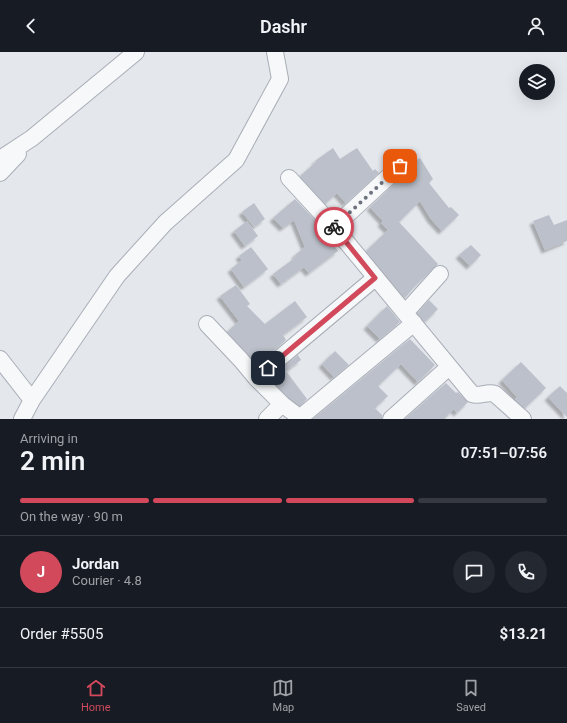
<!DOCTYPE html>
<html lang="en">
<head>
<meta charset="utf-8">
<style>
  :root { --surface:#171b24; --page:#242831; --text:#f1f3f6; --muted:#9ea1a6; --line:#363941; --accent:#d1495b }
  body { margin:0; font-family:Roboto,sans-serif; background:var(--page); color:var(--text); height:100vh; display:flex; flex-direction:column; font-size:15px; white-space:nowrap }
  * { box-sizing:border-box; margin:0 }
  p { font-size:13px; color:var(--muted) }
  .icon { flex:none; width:22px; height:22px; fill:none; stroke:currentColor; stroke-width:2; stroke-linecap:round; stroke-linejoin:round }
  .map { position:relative; height:367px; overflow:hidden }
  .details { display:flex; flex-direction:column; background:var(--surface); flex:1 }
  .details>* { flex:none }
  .controls { position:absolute; left:519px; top:12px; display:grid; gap:8px }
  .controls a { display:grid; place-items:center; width:36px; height:36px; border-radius:50%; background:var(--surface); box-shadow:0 4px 16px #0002; font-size:20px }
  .pin { position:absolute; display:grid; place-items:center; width:34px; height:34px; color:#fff; margin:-17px; border-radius:8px; box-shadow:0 2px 6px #0006 }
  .courier { position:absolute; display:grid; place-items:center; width:40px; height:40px; margin:-20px; border:3px solid #d1495b; border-radius:50%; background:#fff; color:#222; box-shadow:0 1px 5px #0007 }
  .head em { font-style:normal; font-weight:600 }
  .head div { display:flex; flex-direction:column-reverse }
  .head { display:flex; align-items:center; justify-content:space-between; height:68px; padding:0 20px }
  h1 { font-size:26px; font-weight:600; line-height:30px }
  .bar { display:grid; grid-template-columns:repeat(4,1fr); gap:6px 4px; align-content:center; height:48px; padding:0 20px }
  .bar i { height:5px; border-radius:3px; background:var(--line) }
  .bar .active { background:var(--accent) }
  .bar p { grid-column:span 4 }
  .line { display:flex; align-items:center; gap:10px; padding:0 20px; border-top:1px solid var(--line) }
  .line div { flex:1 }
  .round { display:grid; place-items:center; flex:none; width:42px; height:42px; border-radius:21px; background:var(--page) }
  header { display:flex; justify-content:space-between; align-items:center; height:52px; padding:0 20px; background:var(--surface); font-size:18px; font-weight:600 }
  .dock { display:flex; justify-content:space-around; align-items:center; height:56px; border-top:1px solid var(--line); background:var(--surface); font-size:11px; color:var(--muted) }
  .dock a { display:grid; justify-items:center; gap:2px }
  .dock .active { color:var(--accent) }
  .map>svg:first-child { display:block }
</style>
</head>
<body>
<header><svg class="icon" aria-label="back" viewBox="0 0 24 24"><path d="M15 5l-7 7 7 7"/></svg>Dashr<svg class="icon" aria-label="person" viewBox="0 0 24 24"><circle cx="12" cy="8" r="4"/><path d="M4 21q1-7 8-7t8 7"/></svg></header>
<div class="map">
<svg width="567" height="367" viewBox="0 0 567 367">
  <defs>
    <filter id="shadow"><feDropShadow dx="-3.5" dy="3.5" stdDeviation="1" flood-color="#0004"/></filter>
  </defs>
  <rect width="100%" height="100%" fill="#e4e7ec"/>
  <path fill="#bbc0ca" filter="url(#shadow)" d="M333 96 340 107 357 96 373 119 375 117 379 121 346 151 337 141 325 152 300 124 316 110 315 109Z
    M420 106 433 127 429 131 449 156 451 155 459 163 442 179 431 167 420 149 399 170 438 212 415 234 405 246 366 199 388 178 381 171 383 169 370 155 406 121 409 117V112Z
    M295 147 316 169 338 199 309 221 304 215 281 232 273 222 296 205 295 203 305 195 294 168 283 176 273 166Z
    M254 151 265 167 254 175 242 160Z
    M549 163 554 173 567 168V189L545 198 533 169Z
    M247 169 258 184 245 194 234 179Z
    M471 193 481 203 470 214 459 203Z
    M251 195 268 217 244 235 231 217 242 208 239 204Z
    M236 233 250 252 247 254 265 272 295 249 307 265 283 283 286 288 259 311 255 307 253 308 227 280 239 269 220 244Z
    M429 248 438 257 425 270 418 261Z
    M387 254 400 270 380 287 367 274Z
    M410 287 435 313 418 330 401 312 378 334 388 344 375 356 382 363V367H313Z
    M335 299 349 313 334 325 322 312Z
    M298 303 301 308 286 319 307 347 300 354 288 345 270 326Z
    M521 310 546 336 525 356 515 347 517 345 502 328Z
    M446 331 456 341 458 340 468 350 457 361 454 357 444 367H405Z
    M560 334 567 341V365L548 345Z"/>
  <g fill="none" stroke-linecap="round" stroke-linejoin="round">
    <defs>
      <path id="street" d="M0 107 32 86 136 0
        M400 114 334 175 472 342C480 345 487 339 495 342L523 367
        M0 121 18 102
        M289 126 334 175
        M375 226 256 326 282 352 299 365 302 364 414 271
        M405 261 440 222
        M207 272 241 308 256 326
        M0 307 32 348
        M22 367 32 348 117 224 165 171 236 108 280 27 275 0
        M267 367 282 352
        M391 367 449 315"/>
    </defs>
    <use href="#street" stroke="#a9aeb7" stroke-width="18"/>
    <use href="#street" stroke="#f7f8fa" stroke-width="16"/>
  </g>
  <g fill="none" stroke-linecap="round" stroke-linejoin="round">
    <path stroke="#6c737f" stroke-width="4" stroke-dasharray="0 7.2" d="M334 175 400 114"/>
    <path stroke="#d1495b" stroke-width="5" d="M268 316 375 226 334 175"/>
  </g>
</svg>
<div class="controls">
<a><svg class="icon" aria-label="layers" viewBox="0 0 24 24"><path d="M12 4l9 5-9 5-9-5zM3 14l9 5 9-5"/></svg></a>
</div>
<div class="pin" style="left:400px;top:114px;background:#ea580c"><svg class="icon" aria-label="bag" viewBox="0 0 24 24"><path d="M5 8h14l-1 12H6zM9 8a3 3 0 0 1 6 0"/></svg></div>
<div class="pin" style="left:268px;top:316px;background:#1f2937"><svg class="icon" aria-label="home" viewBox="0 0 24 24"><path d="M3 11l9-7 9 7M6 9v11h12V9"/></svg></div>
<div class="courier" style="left:334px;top:175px"><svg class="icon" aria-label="bike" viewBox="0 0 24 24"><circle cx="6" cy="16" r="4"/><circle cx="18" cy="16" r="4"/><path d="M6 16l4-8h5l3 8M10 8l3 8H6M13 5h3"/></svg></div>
</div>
<section class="details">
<div class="head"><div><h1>2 min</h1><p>Arriving in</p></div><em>07:51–07:56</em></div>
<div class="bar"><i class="active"></i><i class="active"></i><i class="active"></i><i></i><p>On the way · 90 m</p></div>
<div class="line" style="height:72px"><b class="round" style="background:var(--accent);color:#fff">J</b><div><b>Jordan</b><p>Courier · 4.8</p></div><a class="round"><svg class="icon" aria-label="chat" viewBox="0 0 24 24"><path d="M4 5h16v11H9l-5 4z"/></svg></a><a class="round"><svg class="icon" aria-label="phone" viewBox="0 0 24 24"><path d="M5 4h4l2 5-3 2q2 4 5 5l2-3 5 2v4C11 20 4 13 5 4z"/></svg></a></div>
<div class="line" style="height:52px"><div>Order #5505</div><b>$13.21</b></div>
</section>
<nav class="dock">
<a class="active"><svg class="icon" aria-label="home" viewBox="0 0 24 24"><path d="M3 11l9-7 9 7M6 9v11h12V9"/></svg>Home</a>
<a><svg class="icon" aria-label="map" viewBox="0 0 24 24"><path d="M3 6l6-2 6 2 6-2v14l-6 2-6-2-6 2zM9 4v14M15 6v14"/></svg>Map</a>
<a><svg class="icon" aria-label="saved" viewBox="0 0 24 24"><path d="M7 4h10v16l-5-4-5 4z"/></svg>Saved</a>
</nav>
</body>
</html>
